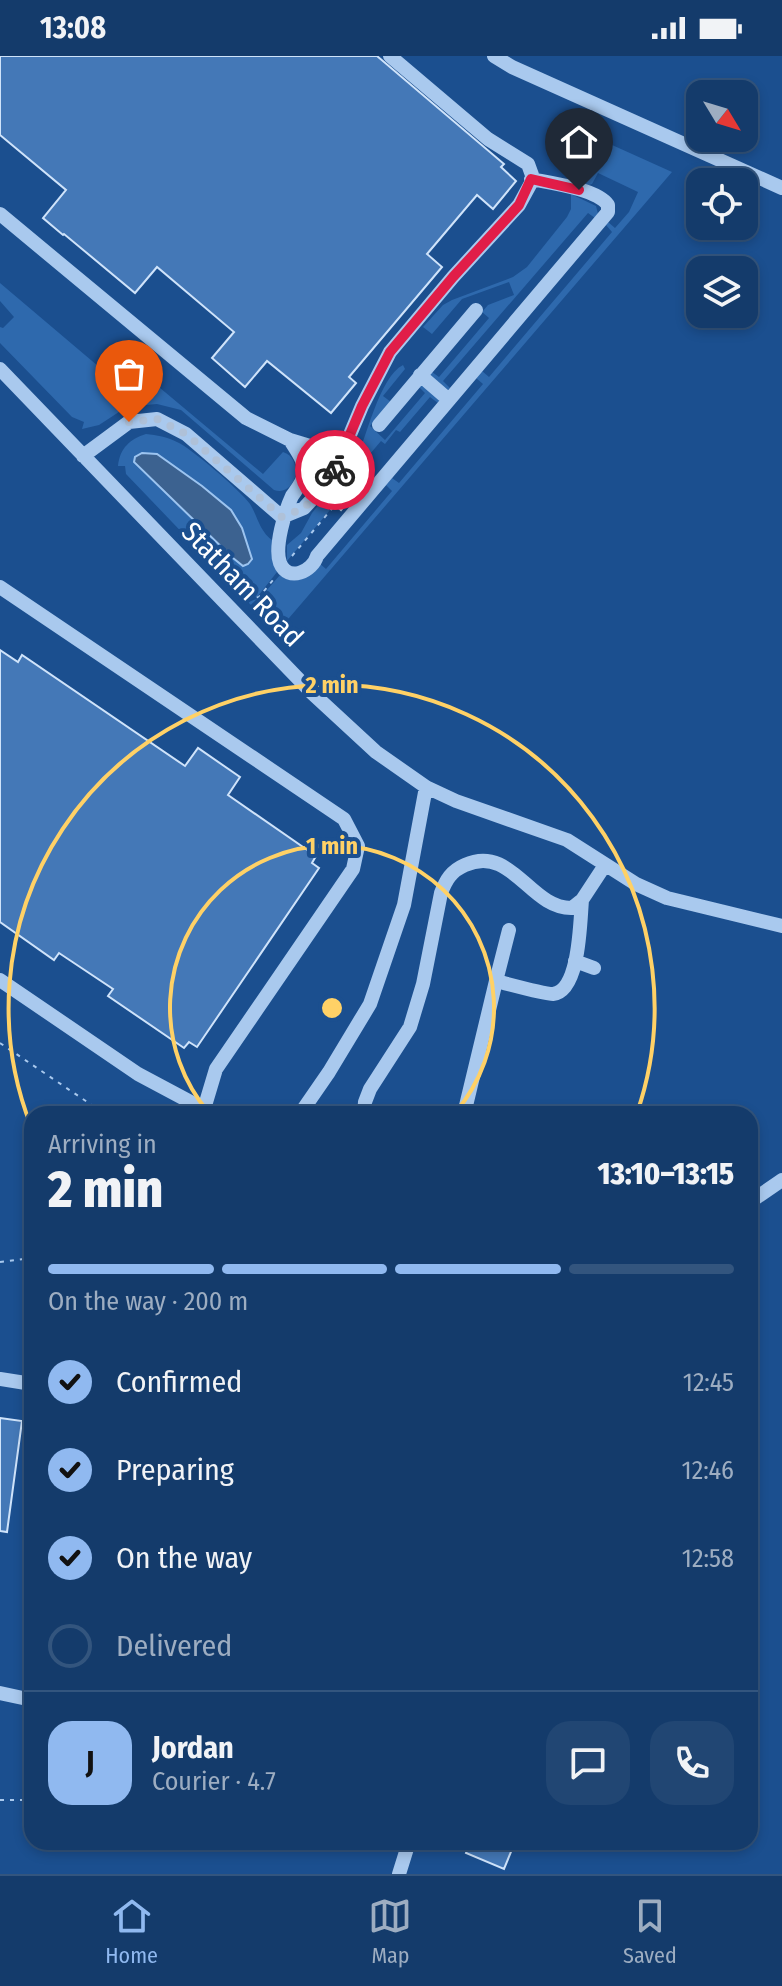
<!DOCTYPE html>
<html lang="en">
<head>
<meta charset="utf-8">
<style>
  :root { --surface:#143b6b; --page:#214673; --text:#f1f3f6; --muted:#9dadc1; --line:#33557e; --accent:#90b9f0 }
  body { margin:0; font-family:"Fira Sans Condensed",sans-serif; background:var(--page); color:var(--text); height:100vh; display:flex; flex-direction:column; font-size:30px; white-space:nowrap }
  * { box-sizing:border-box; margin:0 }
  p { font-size:26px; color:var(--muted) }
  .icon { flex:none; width:44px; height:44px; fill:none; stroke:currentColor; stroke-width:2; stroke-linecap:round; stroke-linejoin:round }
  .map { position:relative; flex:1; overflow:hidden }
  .side { position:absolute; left:24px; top:1050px; width:734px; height:744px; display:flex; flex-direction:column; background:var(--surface); border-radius:24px; box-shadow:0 4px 12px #0003,0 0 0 2px var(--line) }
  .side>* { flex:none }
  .needle { width:52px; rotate:128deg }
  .buttons { position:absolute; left:686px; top:24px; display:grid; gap:16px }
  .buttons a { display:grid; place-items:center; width:72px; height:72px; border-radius:16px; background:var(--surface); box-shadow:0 4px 12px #0003,0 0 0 2px var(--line); font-size:40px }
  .pin { position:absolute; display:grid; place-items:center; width:68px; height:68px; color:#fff; margin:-82px -34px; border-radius:50% 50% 50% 0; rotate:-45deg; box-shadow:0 0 8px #0007 }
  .pin .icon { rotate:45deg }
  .courier { position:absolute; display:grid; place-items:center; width:80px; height:80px; margin:-40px; border:6px solid #e11d48; border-radius:50%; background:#fff; color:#222; box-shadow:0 2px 10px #0007 }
  .overview em { font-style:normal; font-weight:800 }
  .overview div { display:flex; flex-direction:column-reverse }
  .overview { display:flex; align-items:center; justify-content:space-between; height:136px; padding:0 24px }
  h1 { font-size:52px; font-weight:800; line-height:60px }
  .bar { display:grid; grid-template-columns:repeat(4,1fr); gap:12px 8px; align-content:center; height:96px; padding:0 24px }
  .bar i { height:10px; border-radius:6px; background:var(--line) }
  .bar .active { background:var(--accent) }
  .bar p { grid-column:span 4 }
  .line { display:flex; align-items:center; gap:20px; padding:0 24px; border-top:2px solid var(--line) }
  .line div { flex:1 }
  .round { display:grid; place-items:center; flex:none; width:84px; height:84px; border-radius:24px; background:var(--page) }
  ol { padding:0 24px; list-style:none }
  li { display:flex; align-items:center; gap:24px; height:88px }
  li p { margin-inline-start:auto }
  li .icon { padding:8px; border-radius:50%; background:var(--accent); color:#111; stroke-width:4 }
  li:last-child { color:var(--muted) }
  li i { width:44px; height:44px; border:4px solid var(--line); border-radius:50% }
  .status { display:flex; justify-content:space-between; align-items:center; height:56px; padding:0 40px; background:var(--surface); direction:ltr }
  .status svg { height:22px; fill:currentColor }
  .dock { display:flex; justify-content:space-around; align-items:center; height:112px; border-top:2px solid var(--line); background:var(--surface); font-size:22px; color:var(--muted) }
  .dock a { display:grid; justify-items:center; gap:4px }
  .dock .active { color:var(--accent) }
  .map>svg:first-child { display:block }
</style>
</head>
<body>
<div class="status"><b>13:08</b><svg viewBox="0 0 49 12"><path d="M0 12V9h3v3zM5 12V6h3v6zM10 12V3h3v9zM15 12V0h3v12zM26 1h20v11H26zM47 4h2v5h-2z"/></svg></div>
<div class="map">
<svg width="782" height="1818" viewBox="0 0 782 1818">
  <rect width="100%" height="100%" fill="#1b4f8f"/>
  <path fill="#2e69ad" d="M601 84 672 116 277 576 248 546 260 542 280 519C297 530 307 521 319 507L326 513 392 435 386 429 392 422 399 427 483 328 476 322 482 315 489 321 612 176 606 169 608 166 615 172 629 156 638 136 598 117 592 128 586 130 581 128Z
    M571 138 596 150 598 158 595 162 588 157 443 325 450 332 448 334 430 319 432 316 439 321 489 262 482 256 488 249 514 239 509 226 462 243 432 278 423 271 443 249 452 244 513 221 527 211 567 161 571 153Z
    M0 227 131 338 139 336 138 319 141 316 263 418 283 396C293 399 296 408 296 418 293 429 286 438 274 434L181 354 157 348 134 350 122 354 99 369 82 373 84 366 72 361 0 287V271L3 272 14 261 0 245Z
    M403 309 405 313 383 340 391 346 370 370 385 384 425 337 419 331 421 329 440 344 438 347 430 341 400 376 396 374 385 388 381 385 364 405 367 408 362 416 354 409C366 384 379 321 403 309Z
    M146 378C157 379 167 381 177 386 191 392 241 435 250 448 258 461 259 475 273 485L274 507 277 516 258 540 247 542 241 538 126 418 125 410H118C120 392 130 383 146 378Z
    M335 431 337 432 324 448 330 454 287 505V489L301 477 312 457 332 432Z"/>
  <path fill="#3c6290" stroke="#9cc4f0" stroke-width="2" d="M142 397 157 398 202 430 231 454 242 472 252 503 248 508 243 510 233 502 134 406 135 401Z"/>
  <path fill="#4478b7" stroke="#cfe3fa" stroke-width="2" d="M0 0H377L504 108 501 111 516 125 493 153 477 139 427 198 442 211 349 321 356 327 331 357 267 305 245 331 212 302 234 276 157 211 135 237 64 178 63 179 43 162 66 134 0 79Z
    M355 410 364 418 360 424 364 427 341 454 328 443Z
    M0 594 18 606 22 599 185 710 198 692 240 721 228 739 316 800 312 807 319 812 197 991 189 986 184 992 108 940 113 933 59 897 54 904 0 866Z
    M0 1362 22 1365 7 1476 0 1475Z
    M470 1786H515L504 1813 466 1797Z"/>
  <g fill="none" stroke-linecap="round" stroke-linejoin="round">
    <path stroke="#a9c9ee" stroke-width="2" stroke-dasharray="4 6" stroke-linecap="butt" d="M292 500 335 449
      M247 544 259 541 273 524
      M0 987 105 1058
      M0 1206 32 1202
      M0 1744H32"/>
    <path stroke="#a9c9ee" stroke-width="14" d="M494 0 512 11 782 132
      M0 158 246 362 290 384 323 394 346 387
      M0 313 311 636 376 696 426 731 456 745 567 784 636 828 667 842 782 870
      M420 319 449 344
      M379 369 476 254
      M290 384C296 394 306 406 304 418 303 426 296 434 292 440 285 455 274 491 280 507 288 527 313 515 317 500L608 156V149C597 133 551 127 531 123
      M83 400 129 366 157 363 186 378 282 461
      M282 461 304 452 327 427 336 412 362 350 390 296 453 221 519 149 531 127 532 119 528 108 488 83 390 0
      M0 531 344 763 358 790 353 813 216 1013 204 1053 200 1058
      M509 874 496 925C508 928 544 938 553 938 580 935 580 865 582 844
      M575 905 594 912
      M0 924 138 1018 213 1058
      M300 1058 329 1016 370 948 404 849 426 731
      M364 1058 365 1046 370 1033 410 971 423 928 441 837C446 824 451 815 465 809 512 788 530 853 572 852L582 844 605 809
      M464 1058 496 925
      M750 1146 782 1124
      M0 1323 32 1328
      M0 1637 32 1644
      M399 1818 409 1786"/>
  </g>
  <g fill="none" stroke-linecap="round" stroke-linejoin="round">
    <path stroke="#afc1d8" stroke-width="8" stroke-dasharray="0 14.4" d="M129 366 157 363 186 378 282 461 304 452 327 427 335 414"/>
    <path stroke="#e11d48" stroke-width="10" d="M335 414 362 350 390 296 453 221 519 149 531 123 579 134"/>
  </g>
  <g fill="none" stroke="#ffd166" stroke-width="4">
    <path d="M209 1057A162 162 0 1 1 455 1057"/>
    <path d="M31 1070A323 323 0 1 1 637 1057"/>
  </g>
  <g text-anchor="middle" stroke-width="8" stroke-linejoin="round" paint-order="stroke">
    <g font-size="28" fill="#fff" stroke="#1b4f8f">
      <text transform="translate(243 528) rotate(46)" y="10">Statham Road</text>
    </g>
  </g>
  <circle cx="332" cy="952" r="12" fill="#ffd166" stroke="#1b4f8f" stroke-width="4"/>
  <g font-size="24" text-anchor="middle" font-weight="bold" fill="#ffd166" stroke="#1b4f8f" stroke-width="8" stroke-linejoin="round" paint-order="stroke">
    <text x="332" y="637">2 min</text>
    <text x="332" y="798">1 min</text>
  </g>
</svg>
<div class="buttons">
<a><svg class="needle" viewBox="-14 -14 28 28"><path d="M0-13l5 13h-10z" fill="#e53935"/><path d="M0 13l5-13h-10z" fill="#9dadc1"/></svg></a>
<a><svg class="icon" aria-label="locate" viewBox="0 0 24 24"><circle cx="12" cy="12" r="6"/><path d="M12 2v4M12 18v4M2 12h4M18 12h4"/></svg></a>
<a><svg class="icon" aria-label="layers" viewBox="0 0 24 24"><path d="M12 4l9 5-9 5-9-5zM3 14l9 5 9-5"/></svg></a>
</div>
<div class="pin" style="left:129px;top:366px;background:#ea580c"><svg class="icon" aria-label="bag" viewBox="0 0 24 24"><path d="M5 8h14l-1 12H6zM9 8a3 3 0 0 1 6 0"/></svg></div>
<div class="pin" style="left:579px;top:134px;background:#1f2937"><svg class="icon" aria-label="home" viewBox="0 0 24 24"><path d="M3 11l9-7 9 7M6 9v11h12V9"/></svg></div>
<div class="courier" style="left:335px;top:414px"><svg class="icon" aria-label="bike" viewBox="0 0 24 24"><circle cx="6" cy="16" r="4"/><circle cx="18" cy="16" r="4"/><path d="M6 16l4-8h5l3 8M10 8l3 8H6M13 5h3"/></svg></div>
<section class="side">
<div class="overview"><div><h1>2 min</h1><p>Arriving in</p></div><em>13:10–13:15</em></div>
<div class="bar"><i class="active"></i><i class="active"></i><i class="active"></i><i></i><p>On the way · 200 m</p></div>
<ol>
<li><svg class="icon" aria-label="check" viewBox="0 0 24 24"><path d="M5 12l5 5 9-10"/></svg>Confirmed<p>12:45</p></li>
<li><svg class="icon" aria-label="check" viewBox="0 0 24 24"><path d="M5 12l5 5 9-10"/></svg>Preparing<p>12:46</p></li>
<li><svg class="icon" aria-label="check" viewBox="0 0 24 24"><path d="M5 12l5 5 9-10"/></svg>On the way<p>12:58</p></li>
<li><i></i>Delivered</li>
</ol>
<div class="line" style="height:144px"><b class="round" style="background:var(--accent);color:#111">J</b><div><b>Jordan</b><p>Courier · 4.7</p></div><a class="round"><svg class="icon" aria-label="chat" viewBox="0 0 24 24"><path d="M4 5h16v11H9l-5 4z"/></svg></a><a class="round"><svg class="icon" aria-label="phone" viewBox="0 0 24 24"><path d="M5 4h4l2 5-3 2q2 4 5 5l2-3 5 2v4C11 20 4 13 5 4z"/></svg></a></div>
</section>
</div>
<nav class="dock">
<a class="active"><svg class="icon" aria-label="home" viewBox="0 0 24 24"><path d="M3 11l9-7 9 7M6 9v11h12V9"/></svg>Home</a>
<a><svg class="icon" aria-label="map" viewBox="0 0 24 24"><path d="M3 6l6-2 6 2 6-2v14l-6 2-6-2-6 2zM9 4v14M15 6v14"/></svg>Map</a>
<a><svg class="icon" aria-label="saved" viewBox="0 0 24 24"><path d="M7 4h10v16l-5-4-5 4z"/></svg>Saved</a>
</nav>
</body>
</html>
